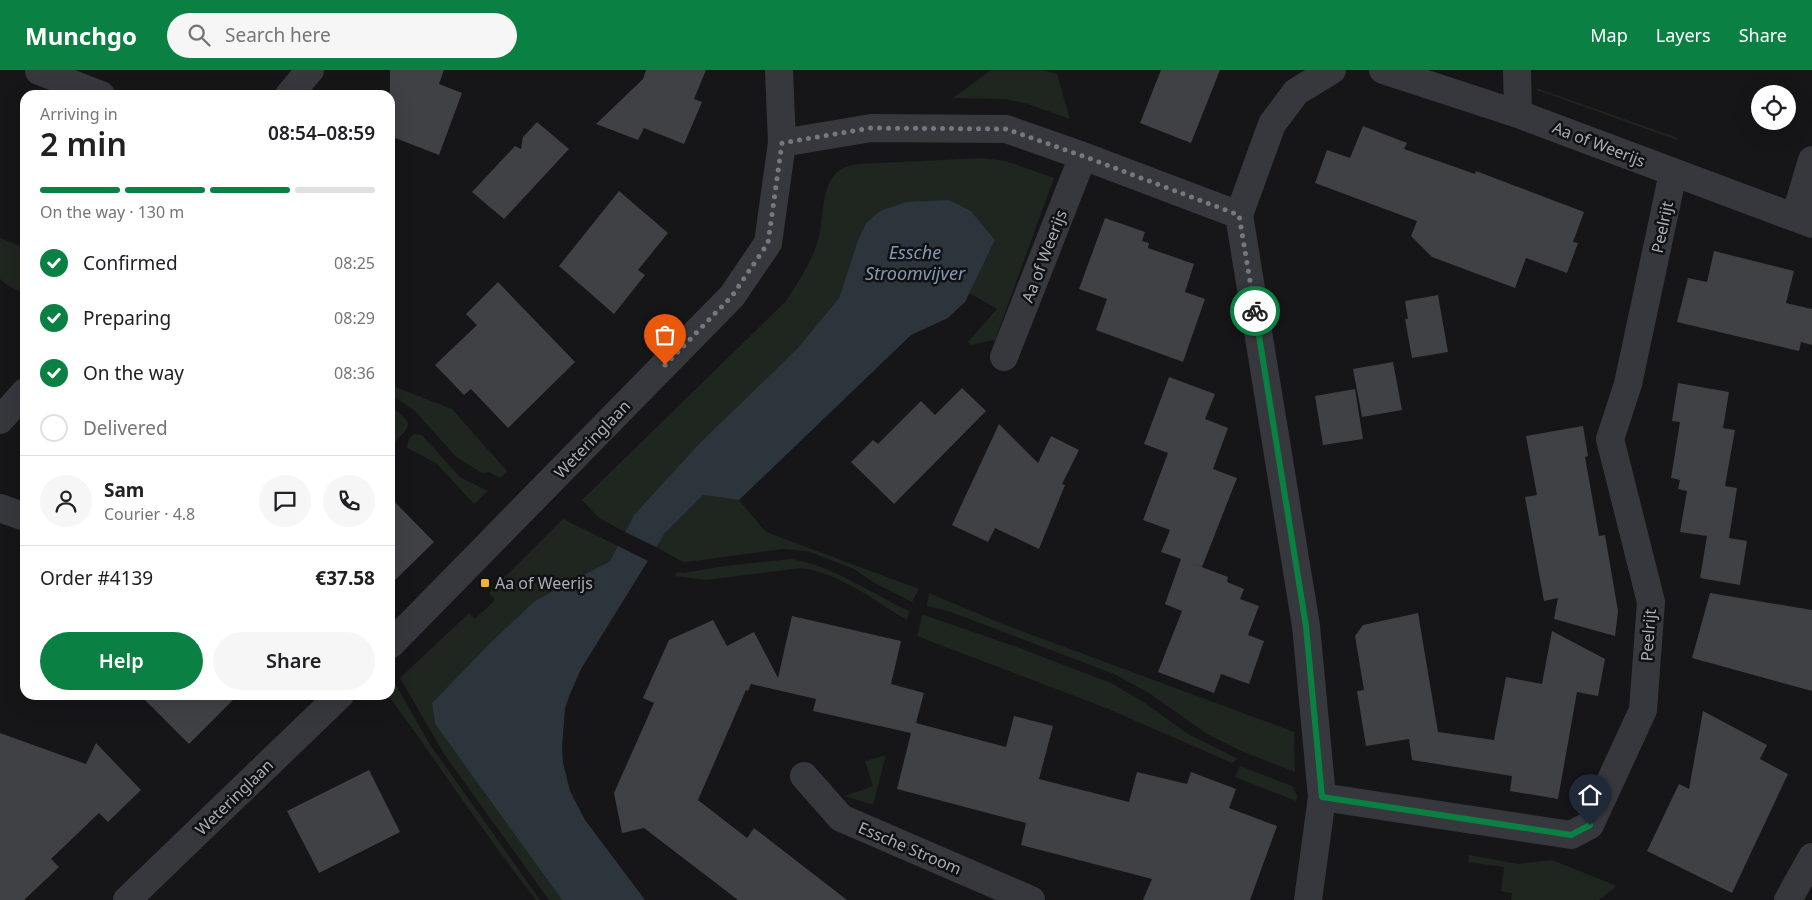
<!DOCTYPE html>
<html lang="en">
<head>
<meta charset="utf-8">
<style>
  :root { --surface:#fff; --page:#f6f6f6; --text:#202124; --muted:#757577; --line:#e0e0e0; --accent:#0b8043 }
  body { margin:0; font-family:"Noto Sans",sans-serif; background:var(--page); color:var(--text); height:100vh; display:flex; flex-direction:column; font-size:19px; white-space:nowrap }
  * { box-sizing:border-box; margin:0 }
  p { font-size:16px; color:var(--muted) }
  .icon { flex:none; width:28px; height:28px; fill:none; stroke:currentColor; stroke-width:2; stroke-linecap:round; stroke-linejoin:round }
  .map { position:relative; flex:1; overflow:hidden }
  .panel { position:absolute; left:20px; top:20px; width:375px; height:610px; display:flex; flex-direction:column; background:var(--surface); border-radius:15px; box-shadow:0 5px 20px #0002 }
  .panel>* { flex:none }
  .controls { position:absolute; left:1751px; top:15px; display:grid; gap:10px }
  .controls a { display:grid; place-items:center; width:45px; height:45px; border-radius:50%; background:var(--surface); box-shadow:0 5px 20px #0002; font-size:25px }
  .pin { position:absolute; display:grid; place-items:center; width:42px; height:42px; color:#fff; margin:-51px -21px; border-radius:50% 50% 50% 0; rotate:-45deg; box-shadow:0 0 5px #0007 }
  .pin .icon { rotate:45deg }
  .courier { position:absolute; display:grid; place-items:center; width:50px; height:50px; margin:-25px; border:4px solid #0b8043; border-radius:50%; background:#fff; color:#222; box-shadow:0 1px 6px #0007 }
  .overview em { font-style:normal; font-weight:600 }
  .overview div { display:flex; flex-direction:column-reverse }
  .overview { display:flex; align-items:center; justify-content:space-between; height:85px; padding:0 20px }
  h1 { font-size:32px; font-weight:600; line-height:38px }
  .bar { display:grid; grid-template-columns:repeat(4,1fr); gap:8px 5px; align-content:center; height:60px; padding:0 20px }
  .bar i { height:6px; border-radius:4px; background:var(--line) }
  .bar .selected { background:var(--accent) }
  .bar p { grid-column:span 4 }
  .line { display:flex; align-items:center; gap:12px; padding:0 20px; border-top:1px solid var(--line) }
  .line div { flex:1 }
  .round { display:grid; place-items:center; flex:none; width:52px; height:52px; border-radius:26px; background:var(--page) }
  ol { padding:0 20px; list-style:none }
  li { display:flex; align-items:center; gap:15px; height:55px }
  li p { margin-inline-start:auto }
  li .icon { padding:5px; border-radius:50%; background:var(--accent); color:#fff; stroke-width:4 }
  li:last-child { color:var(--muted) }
  li i { width:28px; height:28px; border:2px solid var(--line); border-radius:50% }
  .action { display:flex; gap:10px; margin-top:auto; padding:10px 20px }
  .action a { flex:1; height:58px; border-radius:30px; background:var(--accent); color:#fff; font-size:20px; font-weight:600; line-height:58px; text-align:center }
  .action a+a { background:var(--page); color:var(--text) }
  header { display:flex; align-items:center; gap:30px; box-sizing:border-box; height:70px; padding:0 25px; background:var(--accent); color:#fff }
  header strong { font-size:24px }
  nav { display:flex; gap:28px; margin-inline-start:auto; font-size:18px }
  .search { width:350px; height:45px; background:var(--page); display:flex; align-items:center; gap:12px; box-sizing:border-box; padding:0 18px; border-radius:28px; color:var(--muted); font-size:19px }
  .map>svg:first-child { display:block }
</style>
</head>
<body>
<header>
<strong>Munchgo</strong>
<div class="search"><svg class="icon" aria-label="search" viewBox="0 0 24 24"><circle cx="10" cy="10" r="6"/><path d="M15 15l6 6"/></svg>Search here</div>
<nav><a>Map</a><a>Layers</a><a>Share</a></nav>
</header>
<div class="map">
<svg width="1812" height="830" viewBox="0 0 1812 830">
  <rect width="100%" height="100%" fill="#161618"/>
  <path fill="#1e261f" d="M991 0H1042L1057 4 1070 49 1028 34 1006 29 953 28Z
    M1537 18 1539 19 1678 68 1677 70 1537 20Z
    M983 88 1005 91 1054 108 995 270 970 275 968 272 997 239 969 223 995 170 971 141 949 130 880 141 866 153 858 170 839 228 797 279 634 445 625 462 599 448 582 430 786 231C799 211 813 190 819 166 823 149 822 121 833 107 839 98 849 95 859 94Z
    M0 168 25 178V224L7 215 0 209Z
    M390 315 452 339 507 401 500 408 489 402 482 403 456 387 415 341 390 324Z
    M390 336 401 344 408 352C408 364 397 365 394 375L390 374Z
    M415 364 422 365 460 407 488 421 474 434 436 393 407 378C408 372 409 366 415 364Z
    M703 425 739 430 766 462 919 519 912 532 873 512 854 499 807 481 783 479 687 492H683L656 477 665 463Z
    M563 449 618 476 610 491 535 532 490 573 432 633 435 654 562 830H549L444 684 400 608 469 543 475 549 495 530 489 523Z
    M791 489C834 496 870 523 909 541L907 550C873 530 840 503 801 498L706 510 675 506 677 502 684 503 725 496Z
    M929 523 1005 555 1294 662 1295 702 1241 681 1207 664 1149 623 1114 604 951 542 927 536Z
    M924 545 1014 576 1111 613 1145 633 1188 664 1238 689 1232 693 1106 638 917 566 922 546Z
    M395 613 429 673 540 830H536C484 764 438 693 388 625H390V618Z
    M886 685 873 735 845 726 873 716 865 691Z
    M1240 696 1292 716 1297 726 1296 731 1235 707Z
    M1469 785 1518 794 1552 790 1617 816 1599 830H1511L1512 823 1501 821 1504 797 1468 792Z"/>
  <path fill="#2c353c" d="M949 130 971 141 995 170 965 232 948 248 911 265 739 430 703 425 665 463 581 599 570 624 565 638 562 678 563 693 570 721 585 750 645 830H562L435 654 432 633 490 573 535 531 610 491 634 445 700 373 797 279 839 228 858 170 866 153 880 141 906 132Z"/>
  <path fill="#161618" d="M623 461 658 478 650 492 616 475Z"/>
  <path fill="#404145" d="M390 0H444L439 14 462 23 439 85 390 66Z
    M646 0H706L694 29 702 32 684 74 644 58 638 70 596 54 643 9Z
    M1161 0H1220L1191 73 1140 53Z
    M537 52 569 79 504 149 472 122 515 76 521 79 523 67Z
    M1363 56 1407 73 1404 79 1475 104 1476 101 1584 142 1573 172 1578 173 1567 203 1526 188 1515 218 1432 187 1411 166 1417 151 1315 113 1327 80 1350 88Z
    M619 121 668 163 638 200 645 205 614 244 559 196Z
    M1105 148 1145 162 1142 171 1149 173 1148 178 1194 194 1185 222 1205 229 1183 292 1096 260 1107 229 1079 219Z
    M1714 181 1794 201 1786 233 1812 239V275L1801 272 1799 281 1677 252 1688 208 1707 212Z
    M498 212 575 292 508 358 471 319 464 325 435 295 477 255 466 244Z
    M1438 225 1448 282 1412 288 1405 249H1408L1405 231Z
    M1393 292 1402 340 1362 347 1353 299Z
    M1169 307 1215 324 1205 349 1228 358 1213 399 1237 408 1202 497 1191 493 1228 507 1227 512 1244 519 1240 529 1259 536 1248 565 1264 571 1249 614 1221 604 1214 623 1158 602 1182 541 1165 534 1181 489 1161 482 1170 460 1143 450 1168 383 1144 374Z
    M1678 313 1729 322 1723 358 1735 360 1725 416 1737 418 1729 468 1747 471 1740 515 1700 508 1707 466 1680 462 1687 421 1678 419 1680 410 1671 408 1680 352 1672 351Z
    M962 318 986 341 894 434 851 392 873 370 878 374 921 331 935 345Z
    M1355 319 1363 369 1323 375 1315 326Z
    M999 354 1038 393 1051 366 1079 380 1062 414 1065 415 1039 479 995 458 988 472 952 455Z
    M1583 356 1588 386 1585 387 1599 466 1605 465 1618 541 1615 566 1554 549 1558 528 1544 531 1525 427 1537 425 1526 366Z
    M390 427 434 472 390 515Z
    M1710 523 1812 540V621L1692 588Z
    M1418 543 1438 662 1494 670 1506 607 1542 614 1552 561 1605 589 1598 626 1577 622 1558 729 1510 721 1512 706 1412 690 1409 669 1366 676 1357 621 1364 620 1355 566 1363 555Z
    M792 546 901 571 891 614 924 623 916 653 1006 677 1014 646 1053 656 1039 709 1129 732 1137 702 1187 714 1191 702 1236 719 1229 738 1277 756 1250 830H1143L1152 809 1021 775 1026 753 897 719 911 663 813 641 816 629 751 614 748 621 746 620 698 730 747 768 754 758 847 830H738L644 758 622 763 614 723 654 633 643 628 669 570 713 550 727 576 754 562 778 608Z
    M140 625H238L189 674Z
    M1703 641 1767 675 1760 689 1788 704 1732 823 1647 781 1679 714 1689 719Z
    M0 663 86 694 96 673 141 720 108 752 99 743 51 789 59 797 24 830H0Z
    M369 700 400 762 319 803 287 741Z"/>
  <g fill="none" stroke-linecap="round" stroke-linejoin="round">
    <path stroke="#37383d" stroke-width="28" d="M1383 0 1518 44 1812 154
      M1517 0 1518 44
      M39 1 101 25
      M289 25 310 0
      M782 73 871 58 1006 59 1083 86 1239 145
      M1795 147 1812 90
      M1004 287 1083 86
      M0 350 25 322
      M0 438 25 447
      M390 575 732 226 768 173 782 73 779 0
      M804 706 841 748 1031 830
      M1322 727 1571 765 1590 755 1643 640 1651 532 1610 369 1628 314 1673 103
      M127 830 340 625
      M1308 830 1322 727 1306 556 1239 145 1272 54 1296 22 1332 0
      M1788 830 1812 787"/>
  </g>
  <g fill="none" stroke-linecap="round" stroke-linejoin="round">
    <path stroke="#757880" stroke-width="5" stroke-dasharray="0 9" d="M665 295 732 226 768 173 782 73 871 58 1006 59 1083 86 1239 145 1255 241"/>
    <path stroke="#0b8043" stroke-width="6" d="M1255 241 1306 556 1322 727 1571 765 1590 755"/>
  </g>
  <rect fill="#f2b134" stroke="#111113" stroke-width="2" x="480" y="508" width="10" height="10" rx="2.5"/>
  <g text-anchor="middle" stroke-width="5" stroke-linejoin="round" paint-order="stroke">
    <g font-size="16" fill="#a8adb8" stroke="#111113">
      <text transform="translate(1599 74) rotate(21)" y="6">Aa of Weerijs</text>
      <text transform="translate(1662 157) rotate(-78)" y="6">Peelrijt</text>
      <text transform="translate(1044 186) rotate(-69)" y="6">Aa of Weerijs</text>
      <text transform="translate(592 369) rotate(-46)" y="6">Weteringlaan</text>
      <text transform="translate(1648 565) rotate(-86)" y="6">Peelrijt</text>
      <text transform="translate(234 727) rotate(-44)" y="6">Weteringlaan</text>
      <text transform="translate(910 778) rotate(23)" y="6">Essche Stroom</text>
    </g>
    <g font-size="16" fill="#a8adb8" stroke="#111113" text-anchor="start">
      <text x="495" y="519">Aa of Weerijs</text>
    </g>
    <g font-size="18" font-style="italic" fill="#7f9bb3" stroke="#111113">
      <text x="915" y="189">Essche<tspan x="915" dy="21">Stroomvijver</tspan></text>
    </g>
  </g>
</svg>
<div class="controls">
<a><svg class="icon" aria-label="locate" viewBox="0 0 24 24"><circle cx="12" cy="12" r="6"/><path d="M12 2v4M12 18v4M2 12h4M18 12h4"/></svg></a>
</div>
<div class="pin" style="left:665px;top:295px;background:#ea580c"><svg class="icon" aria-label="bag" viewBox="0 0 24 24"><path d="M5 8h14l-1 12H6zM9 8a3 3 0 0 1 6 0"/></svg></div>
<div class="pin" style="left:1590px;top:755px;background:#1f2937"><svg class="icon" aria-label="home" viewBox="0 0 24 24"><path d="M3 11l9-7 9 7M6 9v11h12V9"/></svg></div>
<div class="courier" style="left:1255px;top:241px"><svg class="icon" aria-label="bike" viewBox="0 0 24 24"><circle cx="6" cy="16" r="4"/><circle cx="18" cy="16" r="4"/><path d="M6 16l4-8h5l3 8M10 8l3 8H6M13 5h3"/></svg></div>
<section class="panel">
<div class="overview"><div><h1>2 min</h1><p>Arriving in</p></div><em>08:54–08:59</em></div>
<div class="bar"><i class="selected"></i><i class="selected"></i><i class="selected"></i><i></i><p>On the way · 130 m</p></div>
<ol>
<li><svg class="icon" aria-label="check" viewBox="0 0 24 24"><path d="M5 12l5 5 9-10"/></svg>Confirmed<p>08:25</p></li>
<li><svg class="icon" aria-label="check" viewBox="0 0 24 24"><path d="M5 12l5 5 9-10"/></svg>Preparing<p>08:29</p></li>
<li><svg class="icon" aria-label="check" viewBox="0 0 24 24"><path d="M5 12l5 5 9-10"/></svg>On the way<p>08:36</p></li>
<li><i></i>Delivered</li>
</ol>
<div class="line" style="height:90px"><a class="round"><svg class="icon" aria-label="person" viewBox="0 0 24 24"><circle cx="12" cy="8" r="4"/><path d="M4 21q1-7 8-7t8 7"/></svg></a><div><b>Sam</b><p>Courier · 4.8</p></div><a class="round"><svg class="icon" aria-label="chat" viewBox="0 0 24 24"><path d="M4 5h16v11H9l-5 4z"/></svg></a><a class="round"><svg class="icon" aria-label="phone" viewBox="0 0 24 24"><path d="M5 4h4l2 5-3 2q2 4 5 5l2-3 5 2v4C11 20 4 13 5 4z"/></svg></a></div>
<div class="line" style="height:65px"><div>Order #4139</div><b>€37.58</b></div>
<div class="action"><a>Help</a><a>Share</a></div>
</section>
</div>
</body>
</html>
